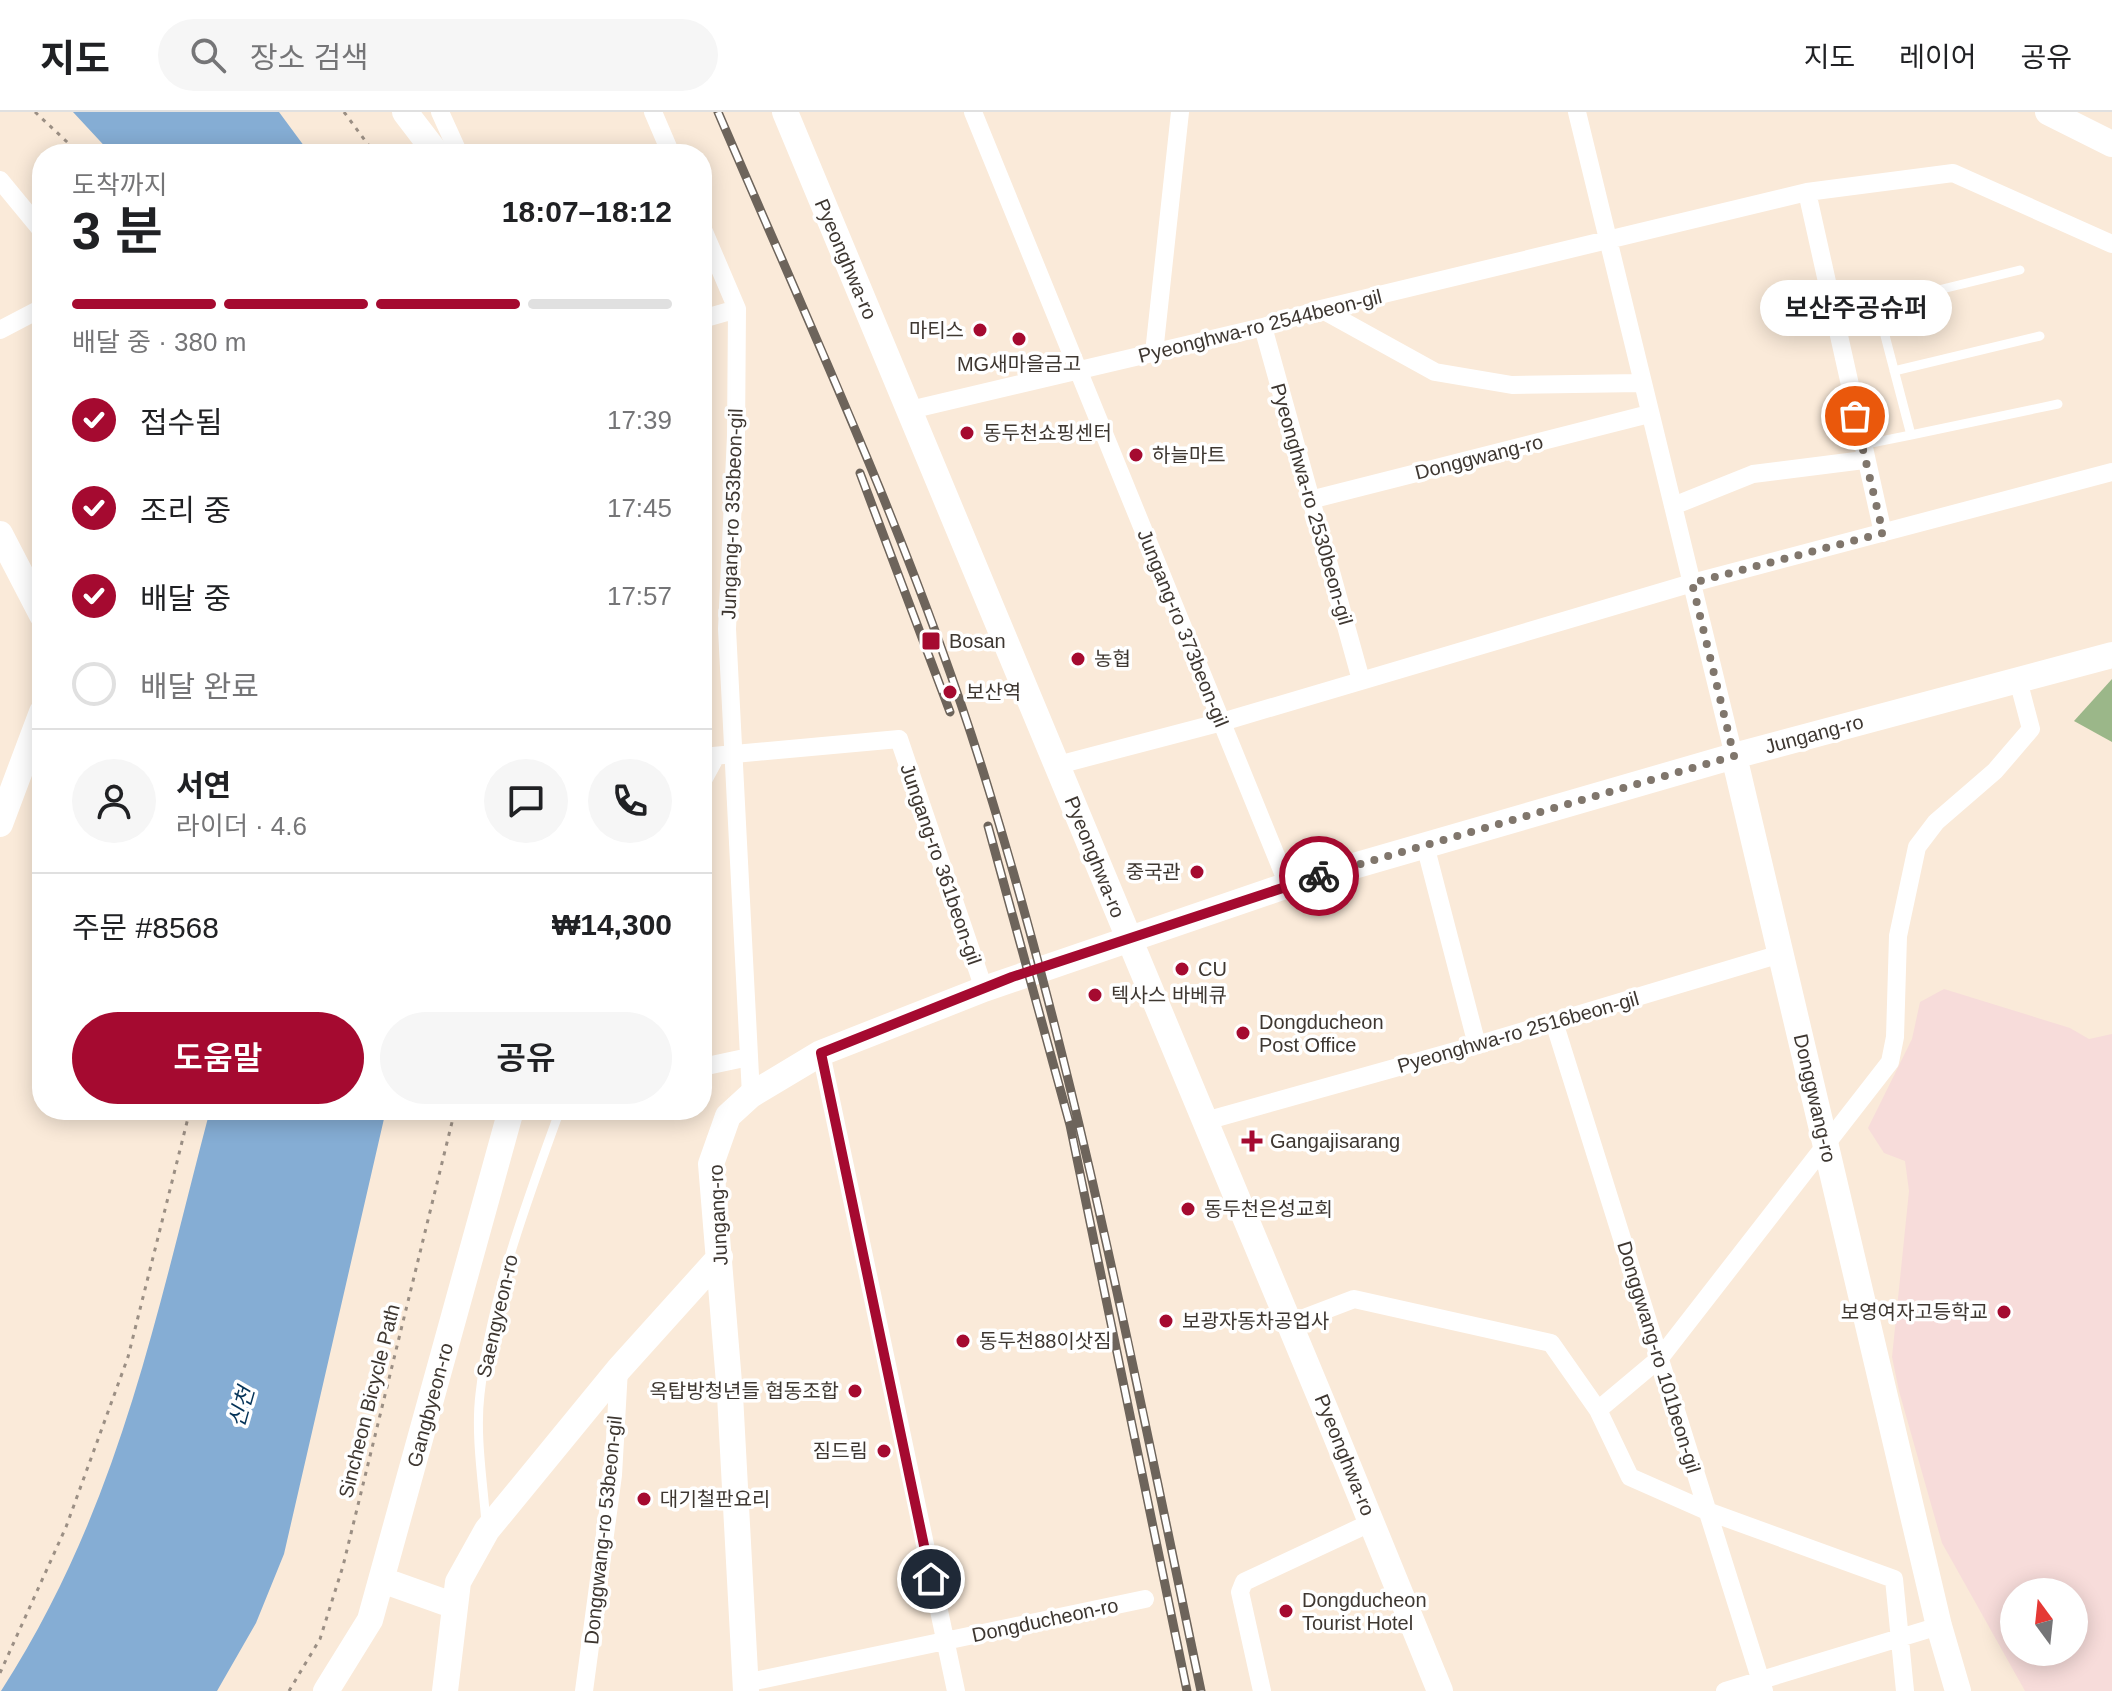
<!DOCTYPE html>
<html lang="ko">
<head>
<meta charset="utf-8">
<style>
  :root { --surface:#fff; --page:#f6f6f6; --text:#202124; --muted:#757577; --line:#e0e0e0; --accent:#a50a30 }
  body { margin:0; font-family:Arial,"Noto Sans KR",sans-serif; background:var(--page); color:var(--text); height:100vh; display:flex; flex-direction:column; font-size:30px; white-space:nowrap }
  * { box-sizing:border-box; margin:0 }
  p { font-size:26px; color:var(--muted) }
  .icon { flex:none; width:44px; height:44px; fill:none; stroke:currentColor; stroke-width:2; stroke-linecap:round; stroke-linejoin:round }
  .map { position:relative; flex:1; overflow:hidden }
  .details { position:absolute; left:32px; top:32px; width:680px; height:976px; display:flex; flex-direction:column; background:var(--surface); border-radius:32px; box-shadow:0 4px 20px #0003 }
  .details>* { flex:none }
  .needle { width:52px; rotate:345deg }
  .tools { position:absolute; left:2000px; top:1466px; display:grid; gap:16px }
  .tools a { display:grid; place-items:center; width:88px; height:88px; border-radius:50%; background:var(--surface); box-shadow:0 4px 20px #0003; font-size:40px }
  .pin { position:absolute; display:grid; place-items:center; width:68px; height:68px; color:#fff; margin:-34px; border:4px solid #fff; border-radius:50%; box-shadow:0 2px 8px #0007 }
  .courier { position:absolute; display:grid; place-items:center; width:80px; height:80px; margin:-40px; border:6px solid #a50a30; border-radius:50%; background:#fff; color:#222; box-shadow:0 2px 10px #0007 }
  .bubble { position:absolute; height:56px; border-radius:28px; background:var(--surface); box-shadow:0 4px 20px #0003; font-size:26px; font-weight:600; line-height:56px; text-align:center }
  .headline em { font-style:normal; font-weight:600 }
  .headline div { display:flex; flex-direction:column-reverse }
  .headline { display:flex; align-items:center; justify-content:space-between; height:136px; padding:0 40px }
  h1 { font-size:52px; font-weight:600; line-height:60px }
  .bar { display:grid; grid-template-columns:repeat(4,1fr); gap:12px 8px; align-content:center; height:96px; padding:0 40px }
  .bar i { height:10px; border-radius:6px; background:var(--line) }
  .bar .on { background:var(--accent) }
  .bar p { grid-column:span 4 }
  .line { display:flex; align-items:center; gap:20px; padding:0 40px; border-top:2px solid var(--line) }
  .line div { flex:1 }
  .round { display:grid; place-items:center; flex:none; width:84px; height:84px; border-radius:42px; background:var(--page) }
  ol { padding:0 40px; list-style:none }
  li { display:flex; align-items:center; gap:24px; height:88px }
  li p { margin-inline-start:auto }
  li .icon { padding:8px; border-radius:50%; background:var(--accent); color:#fff; stroke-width:4 }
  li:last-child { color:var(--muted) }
  li i { width:44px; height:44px; border:4px solid var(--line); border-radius:50% }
  .button { display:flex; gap:16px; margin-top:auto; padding:16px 40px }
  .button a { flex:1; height:92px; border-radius:48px; background:var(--accent); color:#fff; font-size:32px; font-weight:600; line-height:92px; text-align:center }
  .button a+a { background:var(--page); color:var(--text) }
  header { display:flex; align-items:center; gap:48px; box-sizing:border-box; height:112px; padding:0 40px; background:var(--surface); border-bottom:2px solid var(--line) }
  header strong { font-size:38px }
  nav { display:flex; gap:44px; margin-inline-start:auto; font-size:28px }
  .search { width:560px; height:72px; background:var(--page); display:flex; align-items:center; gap:20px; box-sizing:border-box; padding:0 28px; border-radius:44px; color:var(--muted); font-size:30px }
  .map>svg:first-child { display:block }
</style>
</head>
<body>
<header>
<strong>지도</strong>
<div class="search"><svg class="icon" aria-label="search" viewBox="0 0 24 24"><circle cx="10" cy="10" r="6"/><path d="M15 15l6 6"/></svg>장소 검색</div>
<nav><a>지도</a><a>레이어</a><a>공유</a></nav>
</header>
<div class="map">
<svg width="2112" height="1579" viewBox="0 0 2112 1579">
  <rect width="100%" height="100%" fill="#faead9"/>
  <path fill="#f7dcda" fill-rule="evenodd" d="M1944 877 2070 916 2089 927 2112 922V1579H2025L1942 1431 1899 1279 1892 1245 1909 1079 1905 1049 1884 1041 1868 1016 1912 927 1920 890ZM2014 1480H2074V1540H2014Z"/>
  <path fill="#9bb789" d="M2112 567V630L2074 609Z"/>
  <path fill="#85add4" d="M73 0H279L310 42H112Z
    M210 998H386L284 1442 256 1511 217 1579H1C120 1394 155 1206 210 998Z"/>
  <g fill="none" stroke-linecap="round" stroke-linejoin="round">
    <path stroke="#9b8f84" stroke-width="3" stroke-dasharray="4 6" stroke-linecap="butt" d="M35 0 80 42
      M344 0 375 42
      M0 1561 66 1415 128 1245 190 998
      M289 1579 320 1527 343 1454 455 998"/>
    <path stroke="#fff" stroke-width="9" d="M1894 259 2040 224
      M1911 323 2058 292
      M1861 333 1911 323 1877 193 2020 158
      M486 1411C483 1370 475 1323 480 1282 491 1184 527 1089 560 998"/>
    <path stroke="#fff" stroke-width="18" d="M440 0 459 42
      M653 0 671 42
      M973 0 1288 773
      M1577 0 1734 644
      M0 68 42 119
      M1807 80 1883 421
      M702 115 737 197
      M1321 197 1435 260 1512 273 1641 271
      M702 207 737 197 736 324 727 517 751 983
      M1263 215 1361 568
      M0 218 42 196
      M1154 241 1180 0
      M910 298 1263 215 1321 197 1807 80 1953 61 2112 132
      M1310 388 1649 302
      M1673 394 1753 362 1864 348
      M702 645 899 627 984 877
      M1058 653 1222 610 1692 471 2112 360
      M702 670 716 644
      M1425 733 1477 933
      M1554 910 1764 1579
      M821 941 956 1579
      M702 955 749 945
      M1209 1008 1477 933 1780 842
      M1291 1211 1354 1187 1551 1231 1598 1298 1660 1246 1890 950 1895 925 1898 824 1917 735 1936 710 1995 659 2031 617 2018 568
      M1598 1298 1630 1365 1707 1399 1894 1467 1905 1579
      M745 1571 1145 1487
      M584 1579 613 1363 619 1257
      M1262 1579 1240 1480 1244 1470 1372 1410
      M1725 1579 1939 1514"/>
    <path stroke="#fff" stroke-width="26" d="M405 0 437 42
      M785 0C1005 526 1226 1051 1440 1579
      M2048 0 2112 32
      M0 422 42 503
      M1734 644 1939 1514 1958 1579
      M0 712 42 600
      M382 1468 455 1494
      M326 1579 370 1508 511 998
      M445 1579 458 1470 487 1418 619 1257 720 1145
      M746 1579 730 1283 711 1052 728 1004 751 983 821 941 984 877 1288 773 1734 644 2112 543"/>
    <defs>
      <path id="rail" d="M718 0C813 222 916 441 987 672 1079 969 1137 1275 1201 1579
        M860 361 950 600
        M988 714 1070 1013 1187 1579"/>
    </defs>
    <use href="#rail" stroke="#6d645b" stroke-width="9"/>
    <use href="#rail" stroke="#fff" stroke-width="6" stroke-dasharray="18" stroke-linecap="butt"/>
  </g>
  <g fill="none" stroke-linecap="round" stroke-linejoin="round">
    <path stroke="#80766c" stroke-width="8" stroke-dasharray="0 14.4" d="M1319 764 1734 644 1692 471 1883 421 1855 304"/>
    <path stroke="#a50a30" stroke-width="10" d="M931 1467 821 941 1012 865 1319 764"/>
  </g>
  <g fill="#a50a30" stroke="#fff" stroke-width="3">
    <circle cx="980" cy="218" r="8"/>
    <circle cx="1019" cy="227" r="8"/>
    <circle cx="967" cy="321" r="8"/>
    <circle cx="1136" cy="343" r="8"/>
    <rect x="921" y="519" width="20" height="20" rx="4"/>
    <circle cx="1078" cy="547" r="8"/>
    <circle cx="950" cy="580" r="8"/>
    <circle cx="1197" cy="760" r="8"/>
    <circle cx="1182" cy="857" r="8"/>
    <circle cx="1095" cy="883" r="8"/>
    <circle cx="1243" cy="921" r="8"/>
    <path d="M1248 1017h8v8h8v8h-8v8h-8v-8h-8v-8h8z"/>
    <circle cx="1188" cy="1097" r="8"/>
    <circle cx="2004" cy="1200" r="8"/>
    <circle cx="1166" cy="1209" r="8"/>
    <circle cx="963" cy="1229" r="8"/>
    <circle cx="855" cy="1279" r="8"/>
    <circle cx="884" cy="1339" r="8"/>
    <circle cx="644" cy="1387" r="8"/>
    <circle cx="1286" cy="1499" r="8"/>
  </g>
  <g text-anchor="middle" stroke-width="7" stroke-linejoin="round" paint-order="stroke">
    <g font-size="20" fill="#3e3731" stroke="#fff">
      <text transform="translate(846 147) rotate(67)" y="7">Pyeonghwa-ro</text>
      <text transform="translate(1260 214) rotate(-14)" y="7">Pyeonghwa-ro 2544beon-gil</text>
      <text transform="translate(1479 345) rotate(-14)" y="7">Donggwang-ro</text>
      <text transform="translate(1312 392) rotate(74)" y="7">Pyeonghwa-ro 2530beon-gil</text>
      <text transform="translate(732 402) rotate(-88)" y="7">Jungang-ro 353beon-gil</text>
      <text transform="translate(1183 516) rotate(68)" y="7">Jungang-ro 373beon-gil</text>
      <text transform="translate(1814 622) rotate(-15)" y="7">Jungang-ro</text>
      <text transform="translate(1095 745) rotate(68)" y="7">Pyeonghwa-ro</text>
      <text transform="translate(941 752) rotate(71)" y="7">Jungang-ro 361beon-gil</text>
      <text transform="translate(1518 920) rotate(-16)" y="7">Pyeonghwa-ro 2516beon-gil</text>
      <text transform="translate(1815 986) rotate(77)" y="7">Donggwang-ro</text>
      <text transform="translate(718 1103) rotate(-93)" y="7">Jungang-ro</text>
      <text transform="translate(497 1204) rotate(-77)" y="7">Saengyeon-ro</text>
      <text transform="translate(1659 1245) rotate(73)" y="7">Donggwang-ro 101beon-gil</text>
      <text transform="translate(369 1289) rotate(-76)" y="7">Sincheon Bicycle Path</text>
      <text transform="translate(430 1293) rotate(-75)" y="7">Gangbyeon-ro</text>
      <text transform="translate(1345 1343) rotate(68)" y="7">Pyeonghwa-ro</text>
      <text transform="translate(603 1418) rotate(-84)" y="7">Donggwang-ro 53beon-gil</text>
      <text transform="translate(1045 1508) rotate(-12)" y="7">Dongducheon-ro</text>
    </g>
    <g font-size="20" fill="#3e3731" stroke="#fff" text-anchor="start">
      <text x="964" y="225" text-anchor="end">마티스</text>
      <text x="1019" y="259" text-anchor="middle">MG새마을금고</text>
      <text x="983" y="328">동두천쇼핑센터</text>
      <text x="1152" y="350">하늘마트</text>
      <text x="949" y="536">Bosan</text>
      <text x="1094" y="554">농협</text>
      <text x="966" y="587">보산역</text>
      <text x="1181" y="767" text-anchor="end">중국관</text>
      <text x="1198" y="864">CU</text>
      <text x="1111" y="890">텍사스 바베큐</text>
      <text x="1259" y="917">Dongducheon<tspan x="1259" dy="23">Post Office</tspan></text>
      <text x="1270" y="1036">Gangajisarang</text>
      <text x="1204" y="1104">동두천은성교회</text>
      <text x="1988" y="1207" text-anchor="end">보영여자고등학교</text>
      <text x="1182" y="1216">보광자동차공업사</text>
      <text x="979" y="1236">동두천88이삿짐</text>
      <text x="839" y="1286" text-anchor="end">옥탑방청년들 협동조합</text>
      <text x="868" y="1346" text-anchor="end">짐드림</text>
      <text x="660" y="1394">대기철판요리</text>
      <text x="1302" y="1495">Dongducheon<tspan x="1302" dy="23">Tourist Hotel</tspan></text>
    </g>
    <g font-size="22" font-style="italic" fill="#043358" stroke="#fff">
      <text transform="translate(241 1295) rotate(-74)" y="8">신천</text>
    </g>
  </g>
</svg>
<div class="tools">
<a><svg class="needle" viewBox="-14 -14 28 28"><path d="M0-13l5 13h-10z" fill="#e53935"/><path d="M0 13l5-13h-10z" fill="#757577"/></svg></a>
</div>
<div class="pin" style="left:1855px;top:304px;background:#ea580c"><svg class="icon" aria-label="bag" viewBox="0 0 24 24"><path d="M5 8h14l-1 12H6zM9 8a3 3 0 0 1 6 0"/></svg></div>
<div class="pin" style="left:931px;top:1467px;background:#1f2937"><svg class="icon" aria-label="home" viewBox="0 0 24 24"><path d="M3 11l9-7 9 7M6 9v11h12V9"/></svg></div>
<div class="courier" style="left:1319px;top:764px"><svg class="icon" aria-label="bike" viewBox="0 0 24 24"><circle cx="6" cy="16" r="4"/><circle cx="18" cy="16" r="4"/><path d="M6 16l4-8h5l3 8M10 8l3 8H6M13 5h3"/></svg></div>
<div class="bubble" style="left:1760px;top:168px;width:192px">보산주공슈퍼</div>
<section class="details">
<div class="headline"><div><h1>3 분</h1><p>도착까지</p></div><em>18:07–18:12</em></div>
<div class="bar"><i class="on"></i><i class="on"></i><i class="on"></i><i></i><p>배달 중 · 380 m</p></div>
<ol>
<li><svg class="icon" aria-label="check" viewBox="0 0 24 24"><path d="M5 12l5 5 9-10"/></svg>접수됨<p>17:39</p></li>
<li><svg class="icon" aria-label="check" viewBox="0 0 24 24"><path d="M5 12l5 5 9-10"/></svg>조리 중<p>17:45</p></li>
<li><svg class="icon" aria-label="check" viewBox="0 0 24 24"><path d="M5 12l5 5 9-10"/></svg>배달 중<p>17:57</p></li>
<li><i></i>배달 완료</li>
</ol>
<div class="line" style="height:144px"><a class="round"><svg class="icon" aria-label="person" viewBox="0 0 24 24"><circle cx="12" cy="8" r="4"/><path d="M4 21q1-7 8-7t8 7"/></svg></a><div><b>서연</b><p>라이더 · 4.6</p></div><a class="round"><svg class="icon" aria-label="chat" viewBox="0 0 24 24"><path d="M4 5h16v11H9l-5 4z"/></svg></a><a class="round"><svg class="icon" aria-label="phone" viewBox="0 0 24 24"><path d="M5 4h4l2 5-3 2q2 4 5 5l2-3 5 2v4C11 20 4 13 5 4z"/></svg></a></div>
<div class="line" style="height:104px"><div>주문 #8568</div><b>₩14,300</b></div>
<div class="button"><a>도움말</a><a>공유</a></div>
</section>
</div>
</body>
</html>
